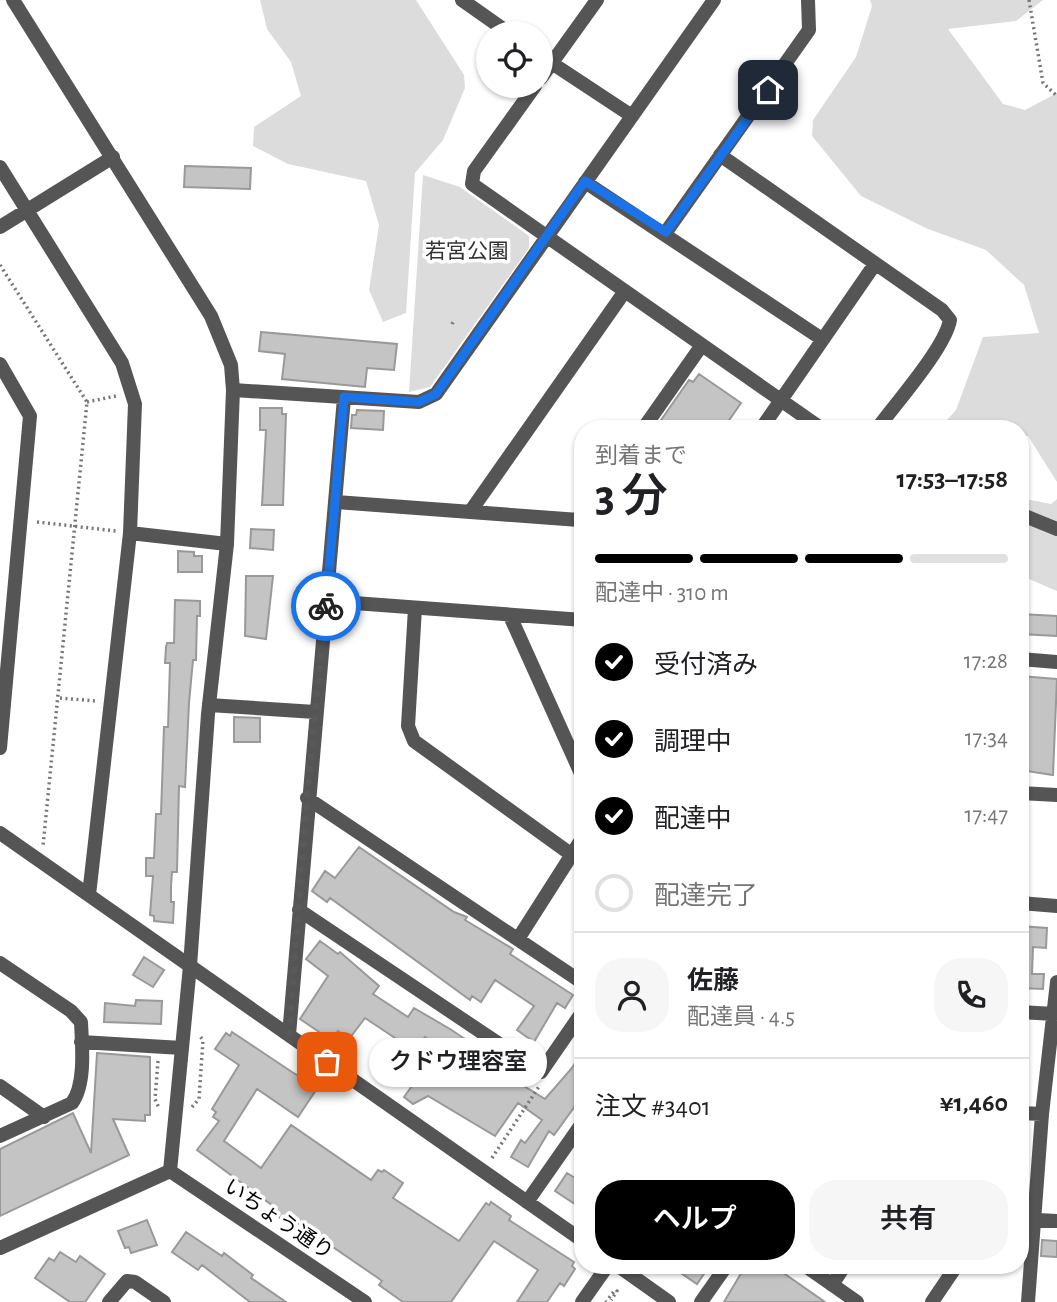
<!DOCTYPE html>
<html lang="ja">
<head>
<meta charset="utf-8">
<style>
  :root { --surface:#fff; --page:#f6f6f6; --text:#202124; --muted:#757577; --line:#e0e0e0; --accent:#000 }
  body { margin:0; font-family:"Alegreya Sans","Noto Sans JP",sans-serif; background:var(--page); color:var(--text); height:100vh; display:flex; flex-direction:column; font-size:26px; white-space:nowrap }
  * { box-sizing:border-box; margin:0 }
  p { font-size:23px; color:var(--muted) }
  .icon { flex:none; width:38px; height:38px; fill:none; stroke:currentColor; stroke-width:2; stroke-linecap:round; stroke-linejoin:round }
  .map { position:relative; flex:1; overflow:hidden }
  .panel { position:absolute; left:574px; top:420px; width:455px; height:854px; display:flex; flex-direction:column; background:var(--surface); border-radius:28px; box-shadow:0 2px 5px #0004 }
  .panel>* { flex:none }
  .fabs { position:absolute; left:476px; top:21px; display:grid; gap:14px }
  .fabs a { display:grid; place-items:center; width:77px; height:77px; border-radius:50%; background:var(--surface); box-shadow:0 2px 5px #0004; font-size:35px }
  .pin { position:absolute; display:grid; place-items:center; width:60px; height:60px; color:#fff; margin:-30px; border-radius:14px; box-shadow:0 4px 10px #0006 }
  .courier { position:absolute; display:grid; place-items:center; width:70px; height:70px; margin:-35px; border:5px solid #1a73e8; border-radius:50%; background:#fff; color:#222; box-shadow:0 2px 9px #0007 }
  .bubble { position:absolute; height:49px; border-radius:24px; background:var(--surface); box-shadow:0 2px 5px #0004; font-size:23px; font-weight:600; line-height:49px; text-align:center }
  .headline em { font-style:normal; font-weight:600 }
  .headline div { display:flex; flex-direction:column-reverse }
  .headline { display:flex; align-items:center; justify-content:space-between; height:119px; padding:0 21px }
  h1 { font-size:46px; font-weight:600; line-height:52px }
  .bar { display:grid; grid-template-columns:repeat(4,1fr); gap:10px 7px; align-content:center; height:84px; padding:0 21px }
  .bar i { height:9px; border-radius:5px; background:var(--line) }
  .bar .selected { background:var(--accent) }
  .bar p { grid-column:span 4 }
  .line { display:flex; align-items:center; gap:18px; padding:0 21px; border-top:2px solid var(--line) }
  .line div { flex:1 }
  .round { display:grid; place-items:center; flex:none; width:74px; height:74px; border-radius:28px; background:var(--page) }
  ol { padding:0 21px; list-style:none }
  li { display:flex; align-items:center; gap:21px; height:77px }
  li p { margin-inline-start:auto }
  li .icon { padding:7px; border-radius:50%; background:var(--accent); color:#fff; stroke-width:4 }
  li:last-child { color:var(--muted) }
  li i { width:38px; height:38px; border:4px solid var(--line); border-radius:50% }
  .button { display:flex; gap:14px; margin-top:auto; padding:14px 21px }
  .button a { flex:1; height:80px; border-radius:28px; background:var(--accent); color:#fff; font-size:28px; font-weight:600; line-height:80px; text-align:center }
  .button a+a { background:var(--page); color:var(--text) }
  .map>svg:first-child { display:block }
</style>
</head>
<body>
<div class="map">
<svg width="1057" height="1302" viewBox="0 0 1057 1302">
  <rect width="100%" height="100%" fill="#fff"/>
  <path fill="#dcdcdc" d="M260 0H416L464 75 465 88 443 140 415 173 406 313 383 322 369 290 379 225 366 181 288 164 253 146 254 127 301 96 291 62 267 29Z
    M870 0H1043L1016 21 948 29 1003 104 1025 110 1057 93V482L1028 436H1020V429H939L956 410 983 337 1039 333 1024 285 986 250 928 229 861 196 812 136 813 120 856 57 872 6Z
    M423 175 460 187 529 236V248L430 387 409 392Z
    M1020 498 1051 504 1057 499V591L1029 579 1020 564Z"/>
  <path fill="#c4c4c4" stroke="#999" stroke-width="2" fill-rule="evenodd" d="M185 166 251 168 250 189 184 187Z
    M261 332 397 344 394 370 367 368 365 387 282 379 285 354 259 351Z
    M699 374 741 403 723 429H668L659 423 689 380 693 382Z
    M260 408H282V414H286L283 505H262L266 430H260Z
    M357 410 384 411 383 430 351 428 352 415H356Z
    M251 529 274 530 273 550 250 548Z
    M178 551 194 552V556H202V572H178Z
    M246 576H273L266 639 245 636Z
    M175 600 200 601V616H197L196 660H193L189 703 185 787 179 786 177 872H172L171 886V902H174L173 923 154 921V916L150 915 153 876H146V858H154L156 814H161L164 727H168L170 663H165L166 647 167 643H174Z
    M1020 614 1057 616V636L1020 634Z
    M1020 676 1057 679 1053 775 1020 770Z
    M234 717 260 718V742H234Z
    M359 847 454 912 467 917 465 920 513 949 510 954 573 995 565 1008 557 1003 534 1042 517 1030 534 1006 495 980 481 1002 472 996 470 1000 330 898 327 902 312 891 325 871 335 878Z
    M1020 926 1047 928 1046 948 1033 947 1032 974H1044L1043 989 1020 988Z
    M320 941 338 954 340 952 379 986 373 994 408 1017 414 1008 450 1029 474 1045 472 1049 495 1065 493 1067 545 1099 572 1068 583 1050V1095L554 1135 549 1131 528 1167 511 1157 521 1140 525 1143 542 1120 518 1103 495 1136 428 1096 413 1104 404 1097 414 1083 386 1065 401 1042 365 1018 349 1039 338 1031 331 1040 300 1019 328 976 306 959ZM425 1037 449 1053 431 1073 410 1060Z
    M144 957 164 970 153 987 133 975Z
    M136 1000 162 1001 161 1024 104 1022 105 1003 135 1006Z
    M232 1032 292 1072 297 1075 300 1071 320 1084 298 1117 257 1089 224 1141 261 1168 291 1125 371 1180 378 1170 382 1172 384 1170 403 1183 393 1198 459 1241 486 1203 489 1205 491 1202 511 1216 509 1220 574 1262 572 1266 575 1269 564 1286 560 1283 547 1302H517L538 1270 494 1241 451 1302H403L379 1285 382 1281 378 1278 292 1219 288 1224 270 1210 273 1206 197 1150 219 1121 213 1117 216 1112 212 1109 239 1065 215 1049 226 1033 230 1036Z
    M97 1053 150 1057V1115H145V1121L113 1119 129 1155 0 1216V1149L73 1113 91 1153Z
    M567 1173 583 1183V1192L575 1204 555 1191Z
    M147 1220 157 1245 131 1253 129 1247 125 1248 118 1231Z
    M186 1232 222 1256 224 1253 253 1275 251 1278 286 1302H250L202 1265 198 1270 172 1252Z
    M1042 1240 1057 1241V1257L1041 1256Z
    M60 1252 76 1262 80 1256 105 1274 85 1302H70L35 1278 49 1258 54 1261Z
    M669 1265H698L706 1271 697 1284Z
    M746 1265H772L825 1302H724Z"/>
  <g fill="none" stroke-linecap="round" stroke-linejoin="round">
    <path stroke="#777" stroke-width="3.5" stroke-dasharray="2 3.5" stroke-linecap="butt" d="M1029 0 1043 83 1057 96
      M485 253V250
      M0 265 87 402 43 846
      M452 324 453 322
      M87 402 116 396
      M37 522 116 531
      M60 698 96 701
      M158 1061 155 1099 159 1108
      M192 1107 199 1099 203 1040 199 1035
      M492 1158 540 1085
      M609 1298 615 1290 617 1291 611 1300
      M605 1301 606 1302"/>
    <path stroke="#555" stroke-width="14" d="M462 0 509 33
      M541 56 632 116
      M541 78 597 0
      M535 86 474 171 472 184 822 429
      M720 155 942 310 950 320C945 348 896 403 877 429
      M0 167 122 363 135 404 130 533 89 895
      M585 182 822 339
      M0 227 113 157
      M666 232 809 30 808 0
      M0 364 30 416 0 748
      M233 390 419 402 436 394 714 0
      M643 429 702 345
      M761 429 875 264
      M336 502 579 520
      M470 512 625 291
      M1020 514 1057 529
      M130 533 227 544
      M327 601 583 620
      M415 608 408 726 414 741 572 855
      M510 616 583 778
      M1020 659 1057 662
      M209 705 315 712
      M1020 793 1057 795
      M307 798 583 983
      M0 833 583 1241
      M1020 903 1057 906
      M299 910 541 1072 583 1011
      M518 939 583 837
      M0 963 71 1011 81 1022C82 1045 86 1084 72 1103L0 1136
      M1020 1012 1054 1014
      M289 1035 344 398
      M81 1042 182 1048
      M0 1086 44 1117
      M1020 1113 1042 1114
      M527 1202 583 1122
      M1020 1219 1057 1221
      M0 1248 170 1171
      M617 1265 669 1302
      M804 1265 857 1302
      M832 1285 845 1265
      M109 1302 127 1281 135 1282 164 1302
      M582 1302 608 1265
      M701 1302 727 1265
      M932 1302 957 1265
      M1028 1302 1042 1114 1057 982"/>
    <path stroke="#555" stroke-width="14" d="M13 0 211 316 231 365 233 390 227 544 208 714 190 966 170 1171 365 1302"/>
  </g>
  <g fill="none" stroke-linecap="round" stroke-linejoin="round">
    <path stroke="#595959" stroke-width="7" stroke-dasharray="0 12.6" d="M326 606 307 798 289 1035 327 1062"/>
    <path stroke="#1a73e8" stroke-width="9" d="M326 606 344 397 419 402 436 394 585 181 666 232 768 90"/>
  </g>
  <g text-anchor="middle" stroke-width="7" stroke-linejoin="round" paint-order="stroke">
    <g font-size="21" fill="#333" stroke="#fff">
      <text x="467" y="258">若宮公園</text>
    </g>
    <g font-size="21" fill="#000" stroke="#fff">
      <text transform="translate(279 1219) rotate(34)" y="7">いちょう通り</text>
    </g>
  </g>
</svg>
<div class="fabs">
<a><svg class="icon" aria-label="locate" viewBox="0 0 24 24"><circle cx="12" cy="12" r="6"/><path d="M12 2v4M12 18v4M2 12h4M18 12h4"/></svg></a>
</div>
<div class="pin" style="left:327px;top:1062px;background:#ea580c"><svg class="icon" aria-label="bag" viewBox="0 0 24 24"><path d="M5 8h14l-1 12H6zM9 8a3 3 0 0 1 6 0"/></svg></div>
<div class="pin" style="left:768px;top:90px;background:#1f2937"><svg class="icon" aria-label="home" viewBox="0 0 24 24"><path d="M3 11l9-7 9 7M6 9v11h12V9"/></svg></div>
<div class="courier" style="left:326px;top:606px"><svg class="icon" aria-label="bike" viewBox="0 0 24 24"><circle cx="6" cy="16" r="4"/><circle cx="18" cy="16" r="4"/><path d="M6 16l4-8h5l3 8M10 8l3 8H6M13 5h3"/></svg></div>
<div class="bubble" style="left:369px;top:1038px;width:178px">クドウ理容室</div>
<section class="panel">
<div class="headline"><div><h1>3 分</h1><p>到着まで</p></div><em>17:53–17:58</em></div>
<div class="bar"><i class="selected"></i><i class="selected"></i><i class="selected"></i><i></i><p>配達中 · 310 m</p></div>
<ol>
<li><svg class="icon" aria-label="check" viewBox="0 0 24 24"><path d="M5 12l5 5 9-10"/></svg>受付済み<p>17:28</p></li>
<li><svg class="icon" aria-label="check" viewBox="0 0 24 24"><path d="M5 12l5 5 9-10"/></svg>調理中<p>17:34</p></li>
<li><svg class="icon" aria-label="check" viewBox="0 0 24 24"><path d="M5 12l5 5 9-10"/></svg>配達中<p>17:47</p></li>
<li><i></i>配達完了</li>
</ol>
<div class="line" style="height:126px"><a class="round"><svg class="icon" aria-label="person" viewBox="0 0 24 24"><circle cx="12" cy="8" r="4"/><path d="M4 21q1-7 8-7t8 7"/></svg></a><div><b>佐藤</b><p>配達員 · 4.5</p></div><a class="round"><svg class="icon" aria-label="phone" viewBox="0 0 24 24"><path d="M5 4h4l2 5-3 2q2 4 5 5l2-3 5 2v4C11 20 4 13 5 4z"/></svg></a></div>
<div class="line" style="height:91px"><div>注文 #3401</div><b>¥1,460</b></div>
<div class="button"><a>ヘルプ</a><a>共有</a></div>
</section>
</div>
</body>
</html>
